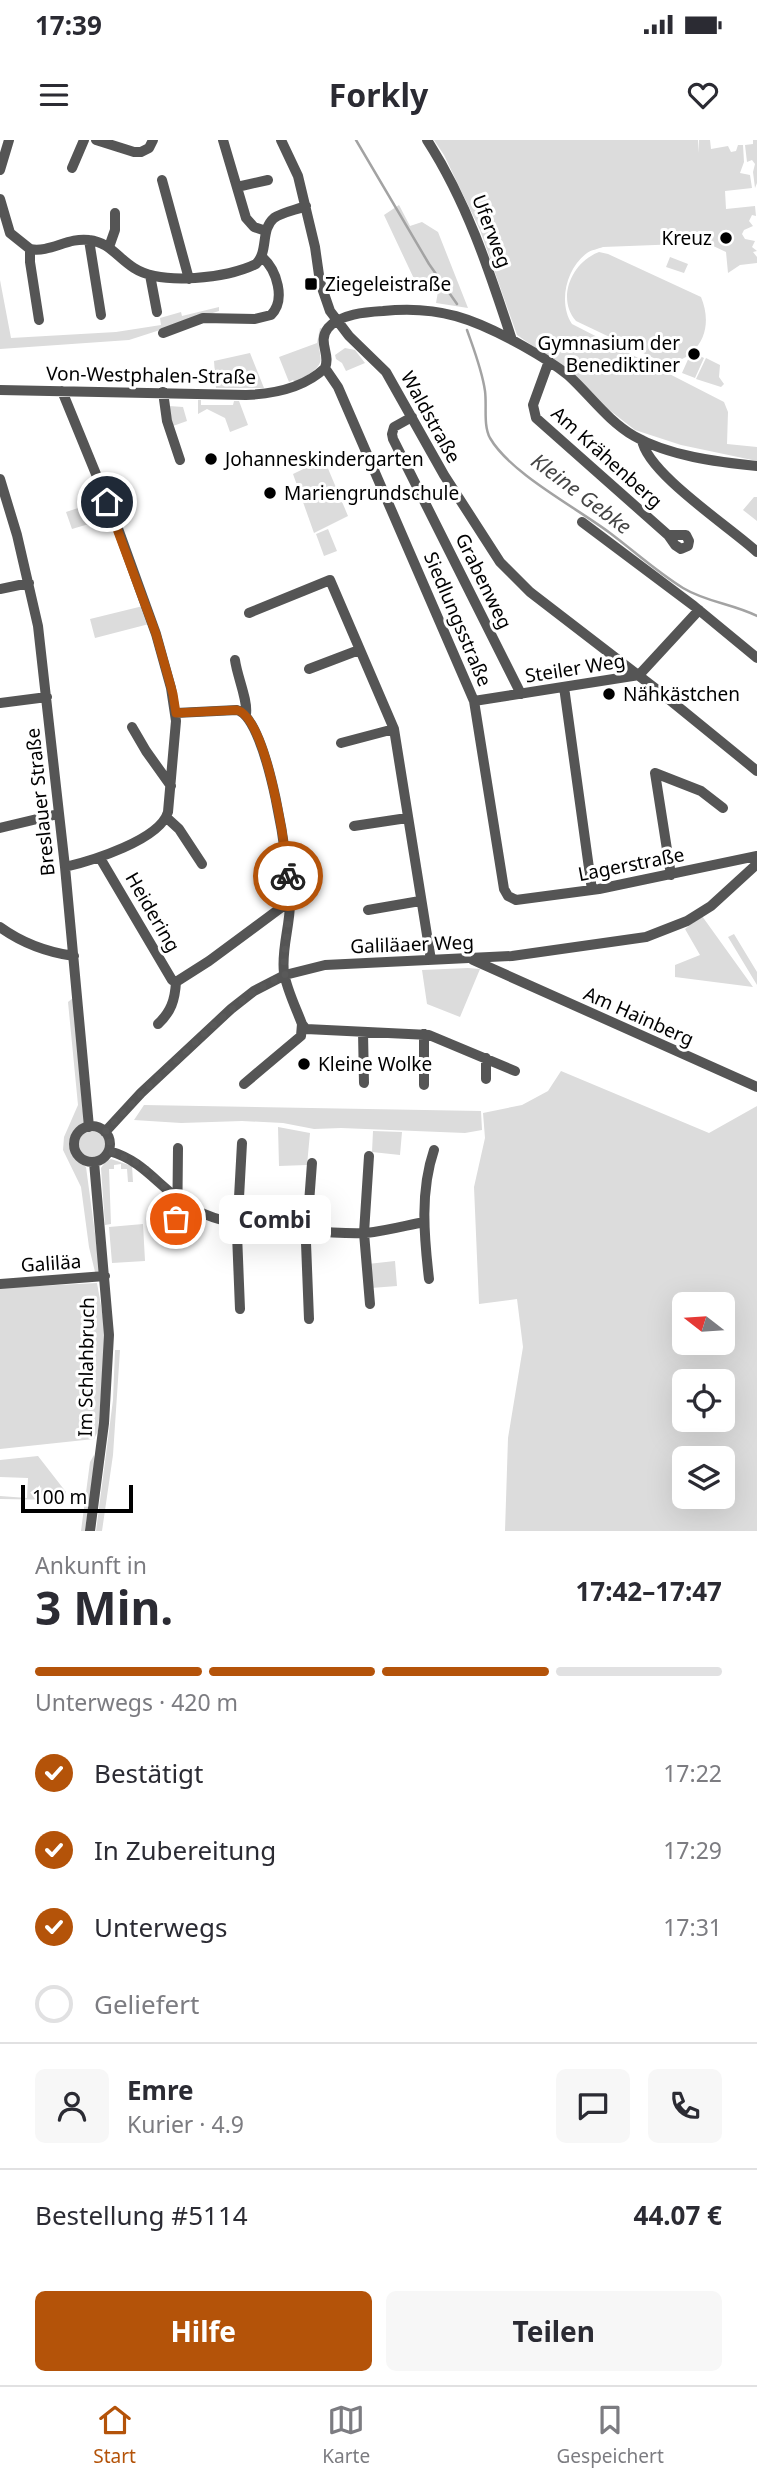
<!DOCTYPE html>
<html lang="de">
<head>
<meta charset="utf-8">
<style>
  :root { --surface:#fff; --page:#f7f7f7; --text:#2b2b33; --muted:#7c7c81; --line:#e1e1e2; --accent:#b45309 }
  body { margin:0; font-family:"Noto Sans",sans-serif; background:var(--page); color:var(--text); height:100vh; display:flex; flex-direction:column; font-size:26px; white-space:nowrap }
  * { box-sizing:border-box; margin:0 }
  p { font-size:23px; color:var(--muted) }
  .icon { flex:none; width:38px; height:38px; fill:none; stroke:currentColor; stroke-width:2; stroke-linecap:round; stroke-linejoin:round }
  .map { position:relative; height:1391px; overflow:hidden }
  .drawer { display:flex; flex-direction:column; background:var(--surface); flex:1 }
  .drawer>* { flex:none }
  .needle { width:46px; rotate:287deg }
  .fabs { position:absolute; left:672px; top:1152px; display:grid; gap:14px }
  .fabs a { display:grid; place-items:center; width:63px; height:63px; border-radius:10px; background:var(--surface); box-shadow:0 7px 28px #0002; font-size:35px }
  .scale { position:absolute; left:21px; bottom:18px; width:112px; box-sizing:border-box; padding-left:7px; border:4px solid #000; border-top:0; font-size:19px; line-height:24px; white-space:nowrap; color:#000; -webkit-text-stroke:5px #fff; paint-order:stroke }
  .pin { position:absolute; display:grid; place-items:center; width:60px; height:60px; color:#fff; margin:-30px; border:4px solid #fff; border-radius:50%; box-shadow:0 2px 7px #0007 }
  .courier { position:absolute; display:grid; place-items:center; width:70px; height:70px; margin:-35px; border:5px solid #b45309; border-radius:50%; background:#fff; color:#222; box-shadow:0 2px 9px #0007 }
  .bubble { position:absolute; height:49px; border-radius:10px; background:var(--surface); box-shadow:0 7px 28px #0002; font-size:23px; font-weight:700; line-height:49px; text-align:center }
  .summary em { font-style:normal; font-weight:700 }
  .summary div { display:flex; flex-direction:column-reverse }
  .summary { display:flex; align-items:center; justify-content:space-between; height:119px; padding:0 35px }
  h1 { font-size:46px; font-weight:700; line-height:52px }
  .bar { display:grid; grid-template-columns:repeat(4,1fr); gap:10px 7px; align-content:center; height:84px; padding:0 35px }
  .bar i { height:9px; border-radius:5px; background:var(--line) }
  .bar .on { background:var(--accent) }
  .bar p { grid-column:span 4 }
  .line { display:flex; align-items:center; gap:18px; padding:0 35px; border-top:2px solid var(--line) }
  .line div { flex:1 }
  .round { display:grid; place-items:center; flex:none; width:74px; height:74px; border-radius:10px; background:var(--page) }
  ol { padding:0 35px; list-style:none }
  li { display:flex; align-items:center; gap:21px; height:77px }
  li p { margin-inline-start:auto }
  li .icon { padding:7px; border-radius:50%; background:var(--accent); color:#fff; stroke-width:4 }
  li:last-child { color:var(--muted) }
  li i { width:38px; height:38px; border:4px solid var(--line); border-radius:50% }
  .cta { display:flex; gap:14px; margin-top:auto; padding:14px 35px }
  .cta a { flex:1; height:80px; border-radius:10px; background:var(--accent); color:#fff; font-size:28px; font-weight:700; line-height:80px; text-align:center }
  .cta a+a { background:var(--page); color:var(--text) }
  .status { display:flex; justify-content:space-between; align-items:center; height:49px; padding:0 35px; background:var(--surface); direction:ltr }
  .status svg { height:19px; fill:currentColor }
  header { display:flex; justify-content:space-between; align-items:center; height:91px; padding:0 35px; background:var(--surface); font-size:32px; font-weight:700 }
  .tab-bar { display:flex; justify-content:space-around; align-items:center; height:98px; border-top:2px solid var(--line); background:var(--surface); font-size:19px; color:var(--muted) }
  .tab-bar a { display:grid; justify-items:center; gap:4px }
  .tab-bar .on { color:var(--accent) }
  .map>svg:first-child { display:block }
</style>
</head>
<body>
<div class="status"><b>17:39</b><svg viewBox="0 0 49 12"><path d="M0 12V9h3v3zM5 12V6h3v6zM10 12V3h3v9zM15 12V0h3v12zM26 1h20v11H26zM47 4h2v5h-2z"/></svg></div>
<header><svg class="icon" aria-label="menu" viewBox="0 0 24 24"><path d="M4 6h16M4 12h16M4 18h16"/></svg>Forkly<svg class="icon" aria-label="heart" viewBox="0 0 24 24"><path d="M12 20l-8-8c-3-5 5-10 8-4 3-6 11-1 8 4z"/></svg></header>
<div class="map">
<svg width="757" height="1391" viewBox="0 0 757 1391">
  <rect width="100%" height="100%" fill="#fff"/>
  <path fill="#dcdcdc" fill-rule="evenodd" d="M434 0H698L699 13V0H710L711 9 728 6 731 12 736 11 738 5H743L744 22 740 33 750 35 752 48 725 51 726 69 755 66 756 76 752 75 749 81 753 86 744 90 742 94 745 99 755 101 752 107 757 111 753 112 757 117V123L740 125 728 133 726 112 707 103 603 107C598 109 591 110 587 113 566 128 558 163 572 184L724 262 728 272 727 304 757 307V321L681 305 635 290 595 259 550 218 517 195 480 90 444 15Z
    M753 0H757V43L755 48 753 32 755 24 752 20 747 22 745 5 753 4Z
    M399 65 410 86 422 82 438 92 468 168 436 163 439 146 416 143 384 75Z
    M599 112 608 114 701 157C709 176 708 198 692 212L704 218 695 238 682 233 690 215 672 224 662 222 576 181C556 158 572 122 599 112Z
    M670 117 688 124 684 133 666 127Z
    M0 140 11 198 116 192 161 185 160 178 181 172 182 176 219 167V171L129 200 0 209Z
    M320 188 323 189C309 218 340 219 295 242L293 240 289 242 279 217 317 203Z
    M345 208 355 210 365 223 346 231 342 223 336 219 335 215Z
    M250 213 264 248H216L214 221Z
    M706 218 720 225 719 237 724 244 721 247 696 239Z
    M198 260H201V265H233L234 261H239L248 285 230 292 225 278 207 269 198 274Z
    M169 266 183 267 187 281 173 286Z
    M324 319 348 376 314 393 293 334Z
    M754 357H757V381L743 370Z
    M102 360 109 378 72 389 66 372Z
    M328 389 337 411 324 416 316 394Z
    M143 466 149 484 95 498 90 479Z
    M702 776 753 847 675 837V825L700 815 685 789Z
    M734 794 757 832V845L728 797Z
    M468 828 480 829 460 877 427 864 422 830Z
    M73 858 84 983C66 1004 68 1007 86 1027L100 1131 95 1132 89 1107 81 1047 63 1010 64 997 78 965 68 862Z
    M561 931 709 993 757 966V1391H505L508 1298 523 1207 517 1159 479 1164 474 1047 485 998 483 973 522 965 548 951ZM684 1164H723V1202H684ZM684 1241H723V1279H684ZM684 1318H723V1356H684Z
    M144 965 481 971 482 990 465 993 341 988 314 989 283 983 242 981 181 983 134 980Z
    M278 987 310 993 307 1025 279 1026Z
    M79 1004a14 14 0 1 1 28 0a14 14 0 1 1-28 0Z
    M373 991 402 992 400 1015 372 1012Z
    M111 1019 132 1026 133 1042H128L127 1029H121V1024L114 1025V1029H109L111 1084 105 1085 101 1028 105 1022Z
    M143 1084 145 1121 112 1123 109 1087Z
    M395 1121 397 1146 371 1148 368 1124Z
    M97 1143 106 1194 98 1291 94 1299 0 1309V1148Z
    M115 1210H120L113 1315 102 1391H96L113 1260Z
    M94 1315 95 1319 85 1391H81L90 1322Z
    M38 1316 66 1352 64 1360 0 1359V1356L27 1358 28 1338 0 1337V1320Z"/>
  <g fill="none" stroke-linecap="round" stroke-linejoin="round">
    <path stroke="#a3a3a3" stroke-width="2.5" d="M356 0 429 124 457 164
      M467 190C474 210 482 230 485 251 487 266 483 285 490 298 511 334 577 368 610 393 634 411 657 432 683 448 706 462 733 464 757 476"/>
    <path stroke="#555" stroke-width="10" d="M96 0 134 12H141L149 8 153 0
      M223 0 246 78 254 87 266 91
      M281 0 298 36 315 107 320 142 330 171 349 196 386 232 444 335 500 422 530 452 660 552 757 631
      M427 0C467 62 489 130 512 200
      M72 28 84 0
      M0 30 9 0
      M162 40 189 139
      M237 47 268 40
      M0 59 10 93 30 109C50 113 68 97 89 100 109 102 118 118 134 128 162 146 228 138 256 124 269 111 260 90 274 78 283 72 296 70 306 66
      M89 100 101 175
      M109 107 115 90V73
      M30 109V122L39 180
      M150 135 157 172
      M163 193 203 178 255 179 271 175C286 160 277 130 262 117
      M549 221 533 265 536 278 668 395 675 405 681 409 688 406 689 401 686 395H668
      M325 228 338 247 474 561 504 749 508 756 516 760 599 749 757 716
      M0 250 246 255C273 254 304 248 325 228 331 214 317 202 328 188 340 174 366 172 383 171 439 165 475 179 523 206 539 215 554 224 568 235 590 255 608 281 634 296 669 316 717 322 757 326
      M62 251 116 383 156 494 171 548 176 581 168 672C160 700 91 721 65 727
      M163 252 167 281 180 320
      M412 277 394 287 392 294 393 299 521 554
      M642 300C647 333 730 387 757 412
      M0 339 17 395 38 486 65 727 89 987
      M582 382 694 466 757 518
      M0 449 29 443
      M249 473 330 440 394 589 431 820
      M235 520C237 536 248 560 246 574
      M309 529 359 510
      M564 547 592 750
      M474 561 639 535 699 470
      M0 563 47 557
      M176 573 237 570C269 579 290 731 290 763 290 786 281 810 284 833 287 850 296 868 302 884L306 889 429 895 515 931
      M132 587 146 611 171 646
      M341 603 394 589
      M167 678 179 689 202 724
      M354 686 407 678
      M0 688 58 674
      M100 718 172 840 176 842 209 821 290 761
      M671 735 655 633 701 651 723 668
      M368 770 420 761
      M0 787C22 803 46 812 74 816
      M473 820 757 947
      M158 884C171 872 175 860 176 842
      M363 892 364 943
      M424 894V945
      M486 939V918
      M244 944 301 896 302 884
      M74 1004a18 18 0 1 1 36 0a18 18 0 1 1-36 0Z
      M105 992 141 953 231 869 254 851 285 835 325 825 512 816 646 797 687 781 711 766 757 724
      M109 1011C146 1021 160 1050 192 1068 226 1087 263 1087 301 1090 323 1092 344 1094 366 1093 386 1091 404 1086 424 1082
      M369 1016 364 1093 370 1164
      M177 1101 178 1008
      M429 1139C424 1096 420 1051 434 1010
      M0 1144 105 1136
      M240 1169 237 1094 242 1003
      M309 1179 306 1103 312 1023
      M90 1391 104 1283 109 1195 94 1022"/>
  </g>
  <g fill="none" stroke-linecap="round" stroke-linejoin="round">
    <path stroke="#595959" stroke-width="7" stroke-dasharray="0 12.6" d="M176 1079V1057L140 1024 109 1011 110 1001 105 992C132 962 160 935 190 907 220 879 247 852 285 835L284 821 290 761 288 736"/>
    <path stroke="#b45309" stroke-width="9" d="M107 362 156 494 173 554 176 573 237 570C267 578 285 706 288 736"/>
  </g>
  <g fill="#000" stroke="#fff" stroke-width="2.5">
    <circle cx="726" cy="98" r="7"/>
    <rect x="304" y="137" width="14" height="14" rx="3.5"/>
    <circle cx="694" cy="214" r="7"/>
    <circle cx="211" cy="319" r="7"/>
    <circle cx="270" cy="353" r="7"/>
    <circle cx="609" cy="554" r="7"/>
    <circle cx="304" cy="924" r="7"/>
  </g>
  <g text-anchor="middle" stroke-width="6" stroke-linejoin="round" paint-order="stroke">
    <g font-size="19" fill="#000" stroke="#fff">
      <text transform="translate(492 91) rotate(69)" y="7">Uferweg</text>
      <text transform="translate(151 235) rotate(1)" y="7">Von-Westphalen-Straße</text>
      <text transform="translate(431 277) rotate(61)" y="7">Waldstraße</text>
      <text transform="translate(607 317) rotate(42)" y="7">Am Krähenberg</text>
      <text transform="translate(484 441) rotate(64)" y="7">Grabenweg</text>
      <text transform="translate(458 479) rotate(67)" y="7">Siedlungsstraße</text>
      <text transform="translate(575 528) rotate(-9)" y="7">Steiler Weg</text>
      <text transform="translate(40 662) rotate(-96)" y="7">Breslauer Straße</text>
      <text transform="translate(631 724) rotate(-11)" y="7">Lagerstraße</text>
      <text transform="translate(153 772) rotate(60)" y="7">Heidering</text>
      <text transform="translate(412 804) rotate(-2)" y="7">Galiläaer Weg</text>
      <text transform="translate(639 876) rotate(24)" y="7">Am Hainberg</text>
      <text transform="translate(51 1123) rotate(-4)" y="7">Galiläa</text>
      <text transform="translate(86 1227) rotate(-89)" y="7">Im Schlahbruch</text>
    </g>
    <g font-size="19" fill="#000" stroke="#fff" text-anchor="start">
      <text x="712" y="105" text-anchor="end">Kreuz</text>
      <text x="325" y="151">Ziegeleistraße</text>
      <text x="680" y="210" text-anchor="end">Gymnasium der<tspan x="680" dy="22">Benediktiner</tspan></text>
      <text x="225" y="326">Johanneskindergarten</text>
      <text x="284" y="360">Mariengrundschule</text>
      <text x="623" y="561">Nähkästchen</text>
      <text x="318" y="931">Kleine Wolke</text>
    </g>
    <g font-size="21" font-style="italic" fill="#444" stroke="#fff">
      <text transform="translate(581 354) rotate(37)" y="7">Kleine Gebke</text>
    </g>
  </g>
</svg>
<div class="fabs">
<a><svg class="needle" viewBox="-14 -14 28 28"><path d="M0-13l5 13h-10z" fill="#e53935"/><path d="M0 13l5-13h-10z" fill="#7c7c81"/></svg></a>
<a><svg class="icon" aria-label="locate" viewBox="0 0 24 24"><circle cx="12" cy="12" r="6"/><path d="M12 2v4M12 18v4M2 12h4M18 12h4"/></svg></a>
<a><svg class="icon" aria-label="layers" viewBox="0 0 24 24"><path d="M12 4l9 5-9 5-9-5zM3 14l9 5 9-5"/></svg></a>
</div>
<div class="scale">100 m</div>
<div class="pin" style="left:176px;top:1079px;background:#ea580c"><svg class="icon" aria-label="bag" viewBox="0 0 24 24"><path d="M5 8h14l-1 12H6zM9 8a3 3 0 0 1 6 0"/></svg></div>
<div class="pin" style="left:107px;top:362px;background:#1f2937"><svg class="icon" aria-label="home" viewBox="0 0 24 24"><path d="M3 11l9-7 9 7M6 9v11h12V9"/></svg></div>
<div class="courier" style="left:288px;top:736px"><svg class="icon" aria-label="bike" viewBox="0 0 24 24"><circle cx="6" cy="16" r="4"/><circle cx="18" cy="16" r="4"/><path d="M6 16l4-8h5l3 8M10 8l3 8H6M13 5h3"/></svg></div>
<div class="bubble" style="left:219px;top:1055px;width:112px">Combi</div>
</div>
<section class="drawer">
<div class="summary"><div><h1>3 Min.</h1><p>Ankunft in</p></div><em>17:42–17:47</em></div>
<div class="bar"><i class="on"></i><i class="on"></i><i class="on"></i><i></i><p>Unterwegs · 420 m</p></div>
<ol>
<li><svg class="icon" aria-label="check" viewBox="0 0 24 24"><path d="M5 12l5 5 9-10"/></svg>Bestätigt<p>17:22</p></li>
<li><svg class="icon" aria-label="check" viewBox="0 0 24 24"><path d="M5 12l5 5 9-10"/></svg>In Zubereitung<p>17:29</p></li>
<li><svg class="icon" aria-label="check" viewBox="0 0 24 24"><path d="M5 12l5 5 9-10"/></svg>Unterwegs<p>17:31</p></li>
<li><i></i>Geliefert</li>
</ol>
<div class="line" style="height:126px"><a class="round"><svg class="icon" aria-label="person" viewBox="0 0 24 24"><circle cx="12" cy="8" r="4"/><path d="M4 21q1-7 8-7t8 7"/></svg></a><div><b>Emre</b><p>Kurier · 4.9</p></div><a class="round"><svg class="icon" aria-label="chat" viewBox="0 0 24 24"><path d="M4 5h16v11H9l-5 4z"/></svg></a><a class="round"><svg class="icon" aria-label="phone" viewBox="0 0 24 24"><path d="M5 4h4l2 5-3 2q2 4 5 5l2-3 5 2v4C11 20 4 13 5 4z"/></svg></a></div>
<div class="line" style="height:91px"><div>Bestellung #5114</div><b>44.07 €</b></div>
<div class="cta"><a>Hilfe</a><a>Teilen</a></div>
</section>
<nav class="tab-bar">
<a class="on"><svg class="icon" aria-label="home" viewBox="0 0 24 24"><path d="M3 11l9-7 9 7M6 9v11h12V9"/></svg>Start</a>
<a><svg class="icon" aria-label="map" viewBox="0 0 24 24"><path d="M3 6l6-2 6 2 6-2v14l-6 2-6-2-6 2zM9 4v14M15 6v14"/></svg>Karte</a>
<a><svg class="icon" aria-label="saved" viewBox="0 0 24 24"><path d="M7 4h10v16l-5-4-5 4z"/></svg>Gespeichert</a>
</nav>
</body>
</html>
